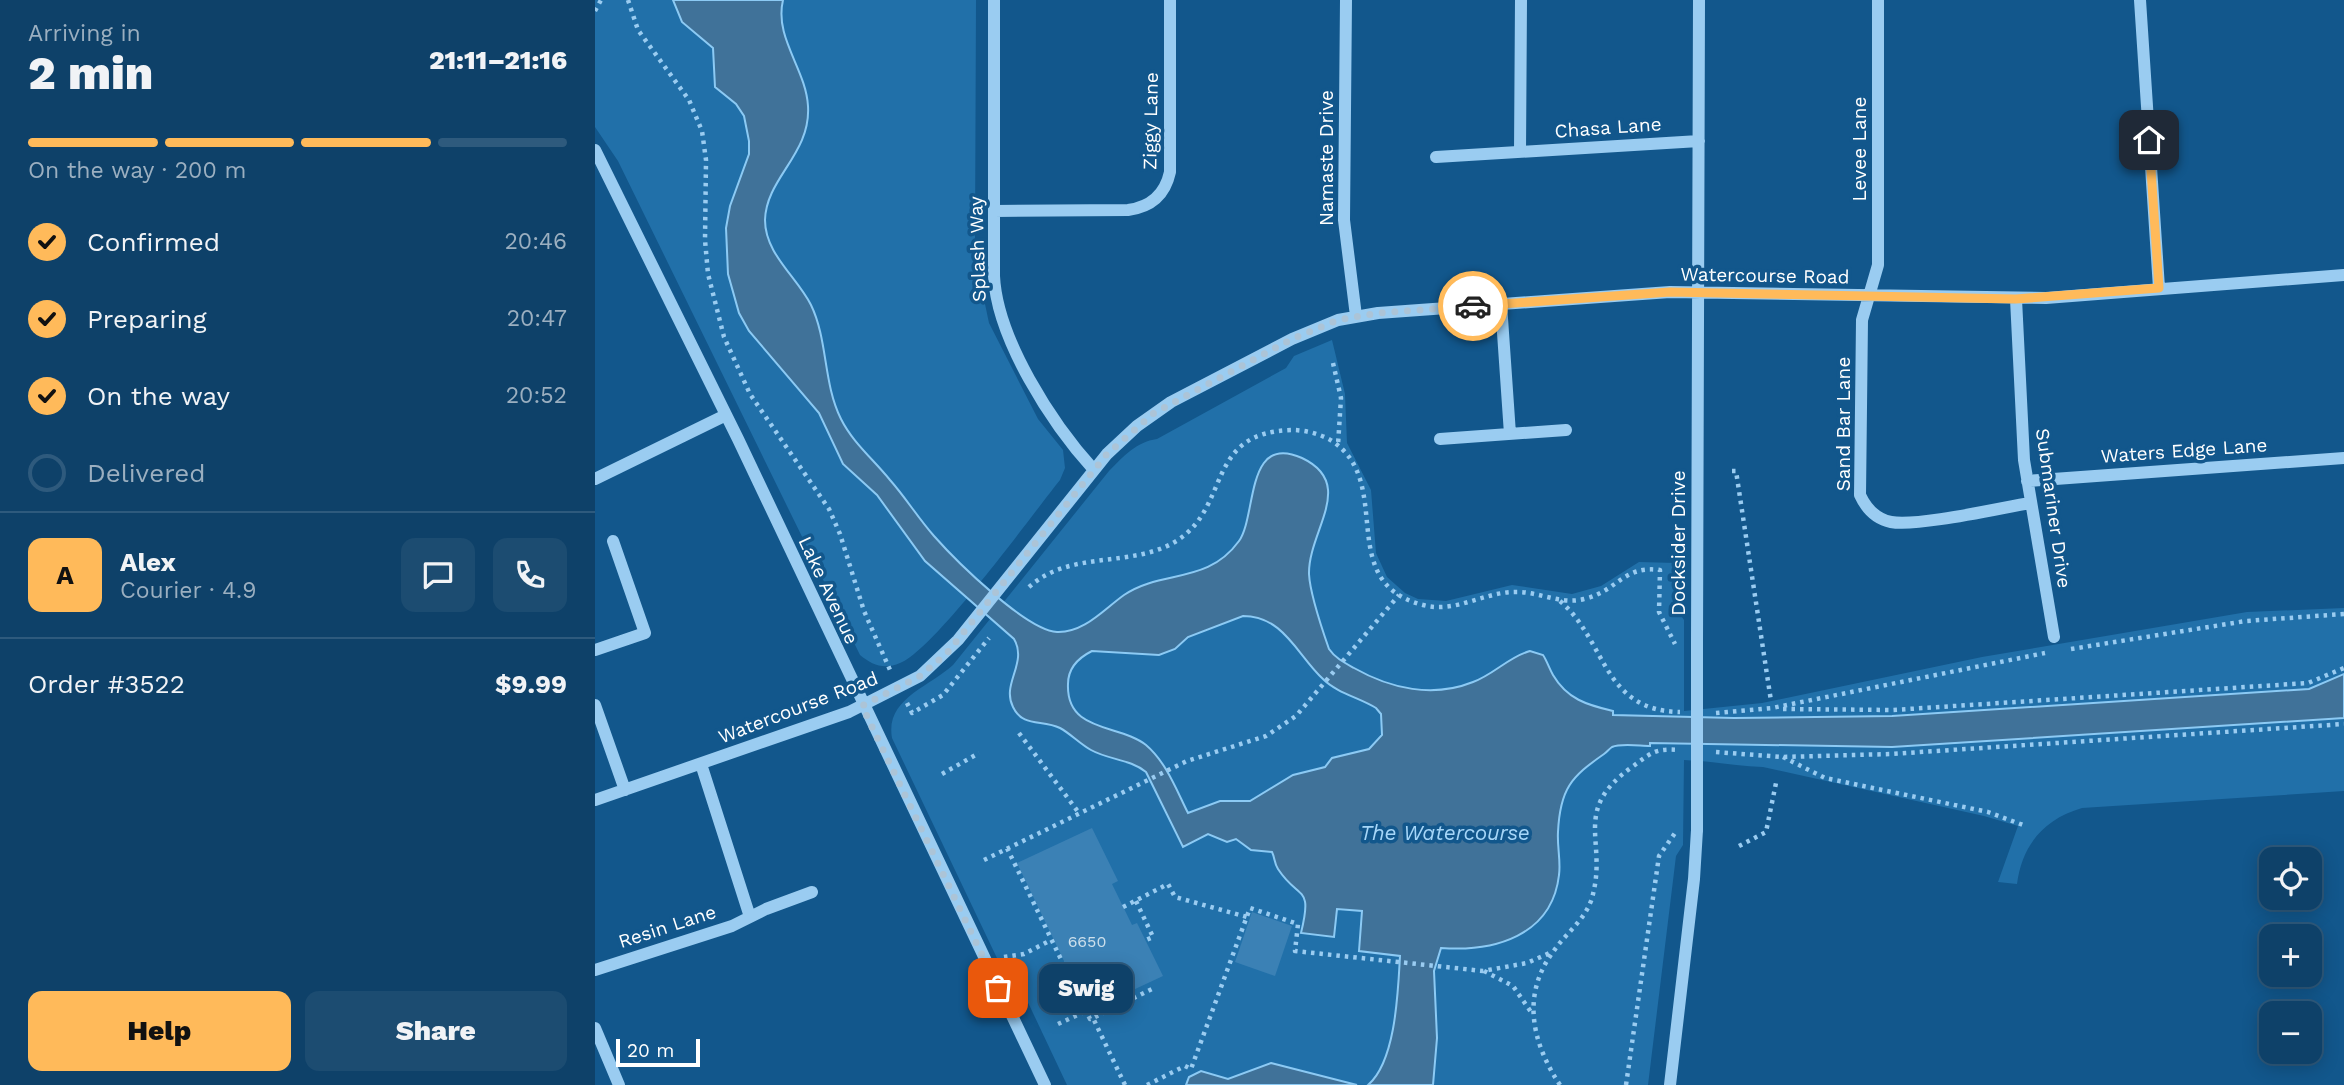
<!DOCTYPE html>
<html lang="en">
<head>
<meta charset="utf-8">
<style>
  :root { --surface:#0e4169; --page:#1c4c71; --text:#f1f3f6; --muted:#9bafc0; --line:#2e5a7d; --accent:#ffba5a }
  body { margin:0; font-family:"Work Sans",sans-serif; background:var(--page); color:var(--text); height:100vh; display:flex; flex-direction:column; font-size:26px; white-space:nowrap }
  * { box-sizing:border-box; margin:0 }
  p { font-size:23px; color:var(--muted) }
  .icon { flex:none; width:38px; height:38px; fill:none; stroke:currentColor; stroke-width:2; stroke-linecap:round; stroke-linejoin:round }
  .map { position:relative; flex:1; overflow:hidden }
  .sheet { display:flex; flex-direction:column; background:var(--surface); width:595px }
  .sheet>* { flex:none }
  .fabs { position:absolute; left:1664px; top:847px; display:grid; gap:14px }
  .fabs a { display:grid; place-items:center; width:63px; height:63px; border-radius:14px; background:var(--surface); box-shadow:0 4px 18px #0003,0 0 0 2px var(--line); font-size:35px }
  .scale { position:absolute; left:21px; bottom:18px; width:84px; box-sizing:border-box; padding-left:7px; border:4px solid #fff; border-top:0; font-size:19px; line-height:24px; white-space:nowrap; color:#fff; -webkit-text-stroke:5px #12578c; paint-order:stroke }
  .pin { position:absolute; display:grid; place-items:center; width:60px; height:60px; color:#fff; margin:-30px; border-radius:14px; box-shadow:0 4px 10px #0006 }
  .courier { position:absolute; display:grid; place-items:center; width:70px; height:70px; margin:-35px; border:5px solid #ffba5a; border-radius:50%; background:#fff; color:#222; box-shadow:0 2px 9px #0007 }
  .bubble { position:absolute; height:49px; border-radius:14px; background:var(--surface); box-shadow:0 4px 18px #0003,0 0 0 2px var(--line); font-size:23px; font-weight:800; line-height:49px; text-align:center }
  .head em { font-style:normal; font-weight:800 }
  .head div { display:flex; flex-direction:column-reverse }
  .head { display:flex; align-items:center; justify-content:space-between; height:119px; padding:0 28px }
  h1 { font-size:46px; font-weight:800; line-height:52px }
  .bar { display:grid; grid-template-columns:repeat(4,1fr); gap:10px 7px; align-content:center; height:84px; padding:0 28px }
  .bar i { height:9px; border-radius:5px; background:var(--line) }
  .bar .current { background:var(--accent) }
  .bar p { grid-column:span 4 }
  .line { display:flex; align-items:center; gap:18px; padding:0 28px; border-top:2px solid var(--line) }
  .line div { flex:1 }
  .round { display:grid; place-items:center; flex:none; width:74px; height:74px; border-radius:14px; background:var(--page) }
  ol { padding:0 28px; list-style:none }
  li { display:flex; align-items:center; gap:21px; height:77px }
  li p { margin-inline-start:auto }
  li .icon { padding:7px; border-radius:50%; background:var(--accent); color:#111; stroke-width:4 }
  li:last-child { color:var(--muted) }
  li i { width:38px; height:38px; border:4px solid var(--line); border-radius:50% }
  .button { display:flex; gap:14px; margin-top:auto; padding:14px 28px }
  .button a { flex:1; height:80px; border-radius:14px; background:var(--accent); color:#111; font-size:28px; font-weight:800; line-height:80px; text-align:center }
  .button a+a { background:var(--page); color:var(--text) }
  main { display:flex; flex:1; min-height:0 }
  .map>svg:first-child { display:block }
</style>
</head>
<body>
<main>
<section class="sheet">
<div class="head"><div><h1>2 min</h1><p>Arriving in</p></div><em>21:11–21:16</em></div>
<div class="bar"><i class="current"></i><i class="current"></i><i class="current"></i><i></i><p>On the way · 200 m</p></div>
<ol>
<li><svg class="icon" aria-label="check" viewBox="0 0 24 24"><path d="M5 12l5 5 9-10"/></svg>Confirmed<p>20:46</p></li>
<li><svg class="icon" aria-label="check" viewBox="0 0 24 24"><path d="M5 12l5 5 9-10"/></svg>Preparing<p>20:47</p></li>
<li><svg class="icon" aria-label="check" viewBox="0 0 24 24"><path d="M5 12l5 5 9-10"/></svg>On the way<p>20:52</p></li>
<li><i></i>Delivered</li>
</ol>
<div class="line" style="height:126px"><b class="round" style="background:var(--accent);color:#111">A</b><div><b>Alex</b><p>Courier · 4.9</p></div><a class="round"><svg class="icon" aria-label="chat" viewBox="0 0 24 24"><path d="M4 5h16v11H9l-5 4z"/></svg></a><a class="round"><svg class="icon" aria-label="phone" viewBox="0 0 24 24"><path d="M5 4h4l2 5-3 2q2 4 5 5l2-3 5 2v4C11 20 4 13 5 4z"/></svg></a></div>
<div class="line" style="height:91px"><div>Order #3522</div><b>$9.99</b></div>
<div class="button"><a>Help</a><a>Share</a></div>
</section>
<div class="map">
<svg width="1749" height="1085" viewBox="0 0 1749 1085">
  <rect width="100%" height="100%" fill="#12578c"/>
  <path fill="#2170a9" d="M0 0H381L380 240 386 248V285L394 323 443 419 468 450 470 468 465 480C436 516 340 649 305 663 289 670 277 665 265 655L23 161 0 127Z
    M737 340 750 394 752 443 776 490 781 553 792 577 810 593 823 599 851 601 917 585 977 594 1006 586 1044 562 1081 563V608L1089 620V711L1167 703 1387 657 1652 612 1749 608V791L1487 808C1449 819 1427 845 1422 884L1403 882 1423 826 1389 816 1168 767C1141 766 1116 761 1089 760L1088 845 1081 856 1053 1085H472L429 994 411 977 297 738C290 699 334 687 358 665L514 471C529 456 541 442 562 439L691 368 699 356Z"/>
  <path fill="#407299" stroke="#8ccaf4" stroke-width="2" fill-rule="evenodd" d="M78 0H188C179 38 211 69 213 106 216 154 171 178 170 220 170 254 202 277 216 305 233 340 228 383 246 419 258 443 278 459 295 480 311 498 323 518 339 536 361 561 431 630 462 632 489 633 508 610 529 595 568 569 612 585 644 541 662 516 650 432 707 458 762 484 713 531 714 574 715 594 727 629 734 649 740 658 750 663 759 668 796 689 838 698 878 682 898 675 915 656 935 651L948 655C952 661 954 668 958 675 972 699 992 705 1018 711V715L1139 718 1297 716 1714 689 1749 674V718L1297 747 1055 743V746C1045 746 1026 743 1017 747 1014 749 1012 752 1009 754 976 777 965 789 963 832 962 847 966 861 964 875 957 936 899 952 846 948L839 971 842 1038 838 1085H773C801 1061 803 991 805 956L764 951 767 911 742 909 739 937 706 933C718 884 704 901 683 869 679 863 680 858 677 852L656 850 641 839 632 842 613 834 588 847 551 772C535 759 514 760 496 750 485 744 476 734 465 728 447 719 428 728 418 707 406 684 433 663 419 639L330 561 282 495 248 464 224 413 154 331 144 313 133 274 131 228 135 206 154 154V141L149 116 141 104 120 87 118 48 87 22ZM648 616C689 616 702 655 728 679 742 693 765 698 781 708L786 714 787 735 774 749 737 758 730 767 698 775 655 801H625L593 813C581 789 571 762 551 745 525 724 471 733 473 684 473 668 483 658 497 651L564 655 580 649 593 637Z
    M676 1063 762 1085H591L594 1077 606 1071 633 1079Z"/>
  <path fill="#3b81b5" d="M497 828 523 881 517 884 537 925 542 923 568 976 493 1011 422 863Z
    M657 912 697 926 680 976 640 962Z"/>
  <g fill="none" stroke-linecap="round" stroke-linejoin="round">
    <path stroke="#9accf1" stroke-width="4.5" stroke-dasharray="3.5 5" stroke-linecap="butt" d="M33 0 43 30 94 100 107 131 111 160 110 240 113 274 129 337 155 394 234 509 245 534 269 611 295 670
      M0 11 6 0
      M738 363 746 398 743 445
      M1137 471H1141L1176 701
      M434 587C476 549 538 569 583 540 636 505 610 432 697 430 710 430 726 434 737 441 801 483 738 582 828 605 860 614 890 591 922 592 945 592 966 605 989 599 1023 591 1028 565 1065 570L1064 612 1080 644
      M965 601C1012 641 1007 711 1085 712
      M1476 649 1651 621 1749 614
      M312 703 317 713 348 695 394 638
      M1188 709 1298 710 1713 683 1749 668
      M1121 713 1177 708 1450 653
      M424 733 484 813
      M1121 752 1187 757 1296 754 1749 724
      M1188 757 1230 778 1393 812 1428 825
      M347 774 384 753
      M1144 846 1171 832 1181 783
      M412 848 495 1019 498 1018
      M389 860 592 761 671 736 701 716 804 595
      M541 901 558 937 551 940
      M528 907 573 884 580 897 652 917
      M409 957 429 954 456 940
      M889 971 918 986 936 1012
      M463 1024 491 1011
      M530 1085 498 1018 561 987
      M552 1085 590 1066 596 1069 655 908 703 924 700 951 888 971 932 963 957 952
      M965 1085C937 1043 926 995 958 952 970 934 988 922 996 901 1015 842 974 812 1037 767 1056 753 1060 748 1084 750
      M1031 1085 1064 856 1080 833"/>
    <path stroke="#9accf1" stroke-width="12" d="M399 0V276C402 339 457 424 499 470
      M751 0 749 220 761 316
      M1283 0V265L1267 320 1265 495C1271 508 1281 519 1296 522 1322 527 1405 508 1435 503
      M1545 0 1564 288
      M0 150 143 439 450 1085
      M925 152 926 0
      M841 157 1104 141
      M399 211 533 210C556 207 570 195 575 172V0
      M1421 299 1429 460 1459 637
      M906 304 915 434
      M845 439 971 430
      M0 479 131 415
      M1432 481 1749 458
      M1102 643 1104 0
      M0 650 50 633 18 541
      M0 705 30 790
      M106 764 155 917
      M0 800 254 712 325 676 363 640 512 454 542 426 576 402 697 339 743 320 783 313 1075 292 1451 298 1749 275
      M0 970 137 926 171 909 217 892
      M0 1028 24 1085
      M1075 1085 1099 879 1102 830"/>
    <path stroke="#9accf1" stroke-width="12" d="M1102 830V643"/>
  </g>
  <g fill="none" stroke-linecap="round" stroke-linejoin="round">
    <path stroke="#acc4d7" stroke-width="7" stroke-dasharray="0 12.6" d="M403 988 267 706 325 676 352 653 512 454 559 413 697 339 743 320 783 313 878 306"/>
    <path stroke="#ffba5a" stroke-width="9" d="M878 306 1075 292 1421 299 1564 288 1554 140"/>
  </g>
  <g text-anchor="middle" stroke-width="7" stroke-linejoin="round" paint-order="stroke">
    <g font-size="16" fill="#cee0ec">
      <text x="492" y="947">6650</text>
    </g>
    <g font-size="19" fill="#fff" stroke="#12578c">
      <text transform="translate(555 121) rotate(-89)" y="7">Ziggy Lane</text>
      <text transform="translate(1013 127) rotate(-4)" y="7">Chasa Lane</text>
      <text transform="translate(1264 149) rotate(-90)" y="7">Levee Lane</text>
      <text transform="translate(731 158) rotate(-90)" y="7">Namaste Drive</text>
      <text transform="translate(382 249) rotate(-92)" y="7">Splash Way</text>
      <text transform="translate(1170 275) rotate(1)" y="7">Watercourse Road</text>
      <text transform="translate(1248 424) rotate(-90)" y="7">Sand Bar Lane</text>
      <text transform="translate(1589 450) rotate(-4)" y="7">Waters Edge Lane</text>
      <text transform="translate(1459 508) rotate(82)" y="7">Submariner Drive</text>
      <text transform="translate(1083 543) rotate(-90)" y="7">Docksider Drive</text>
      <text transform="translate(234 590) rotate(65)" y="7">Lake Avenue</text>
      <text transform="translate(203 707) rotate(-21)" y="7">Watercourse Road</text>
      <text transform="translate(72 926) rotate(-18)" y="7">Resin Lane</text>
    </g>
    <g font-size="21" font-style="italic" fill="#a6d6f8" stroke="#12578c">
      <text x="850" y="840">The Watercourse</text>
    </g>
  </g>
</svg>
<div class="fabs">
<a><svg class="icon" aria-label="locate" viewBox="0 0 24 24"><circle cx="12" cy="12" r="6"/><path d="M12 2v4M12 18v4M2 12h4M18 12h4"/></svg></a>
<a>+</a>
<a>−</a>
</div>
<div class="scale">20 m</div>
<div class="pin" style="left:403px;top:988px;background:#ea580c"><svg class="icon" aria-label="bag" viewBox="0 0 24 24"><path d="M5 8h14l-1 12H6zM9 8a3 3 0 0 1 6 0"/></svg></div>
<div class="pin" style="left:1554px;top:140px;background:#1f2937"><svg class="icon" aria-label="home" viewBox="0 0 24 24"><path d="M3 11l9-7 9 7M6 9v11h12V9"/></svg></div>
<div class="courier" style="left:878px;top:306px"><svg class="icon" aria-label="car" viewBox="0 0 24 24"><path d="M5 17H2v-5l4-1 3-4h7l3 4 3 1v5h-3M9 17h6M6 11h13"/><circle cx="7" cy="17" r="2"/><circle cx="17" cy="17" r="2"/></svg></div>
<div class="bubble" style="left:444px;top:964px;width:94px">Swig</div>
</div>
</main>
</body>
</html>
